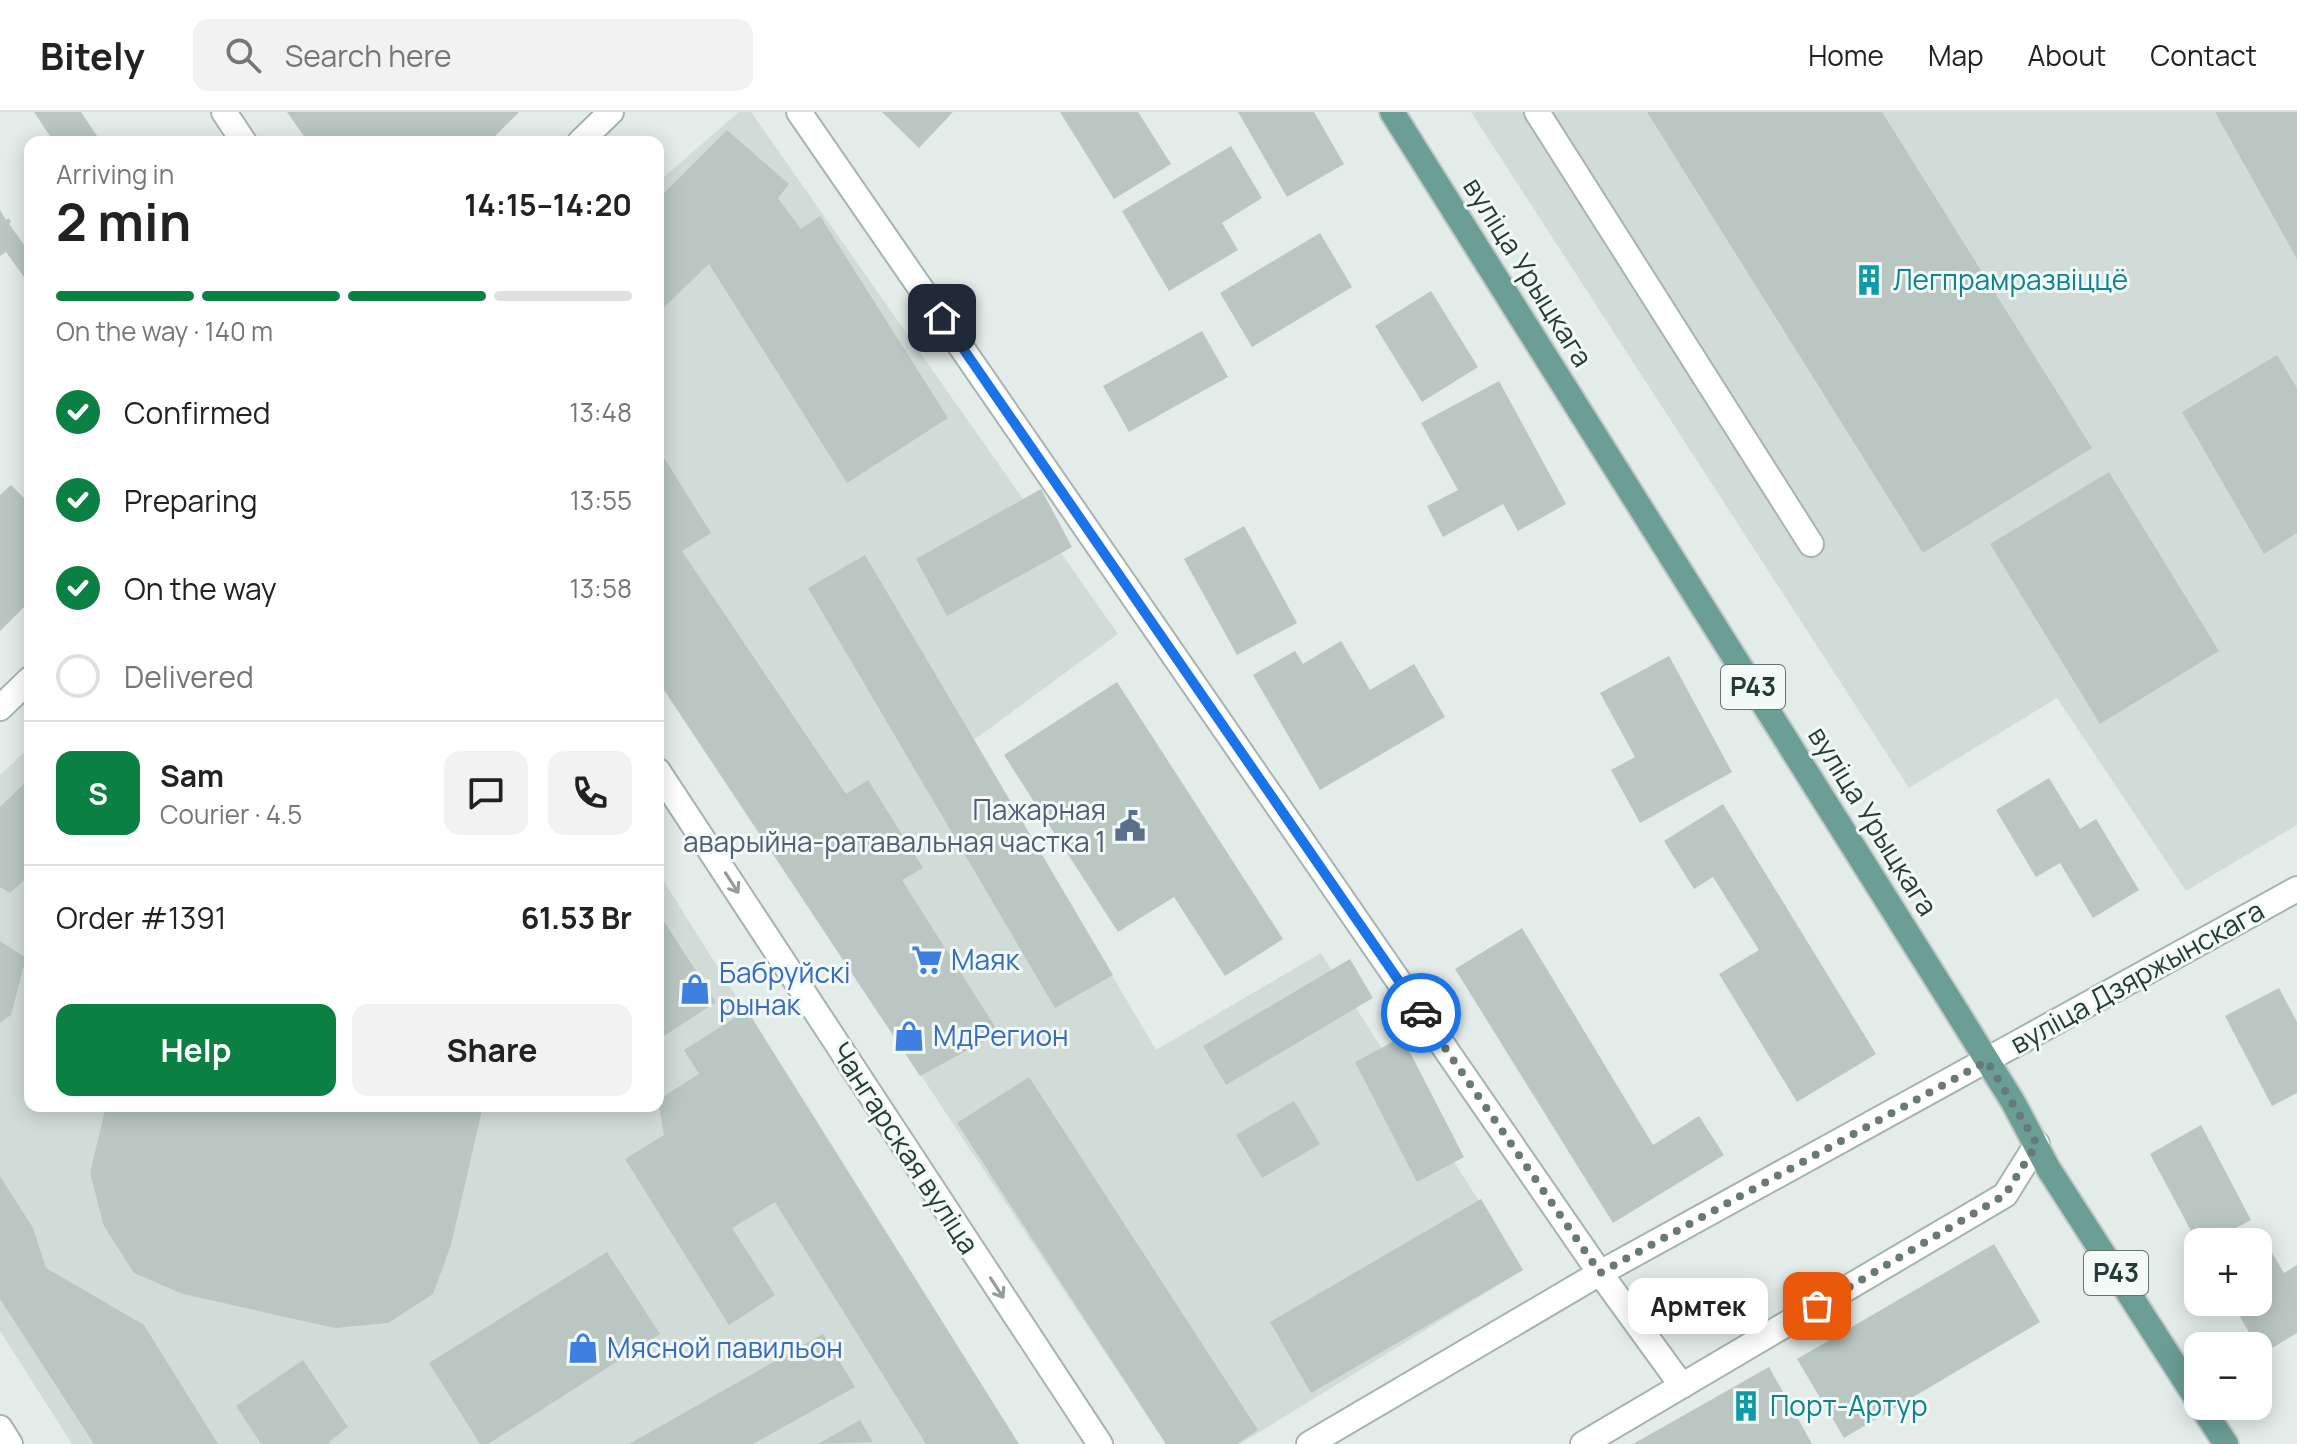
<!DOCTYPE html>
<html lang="en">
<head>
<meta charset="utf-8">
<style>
  :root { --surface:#fff; --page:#f2f2f2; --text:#222; --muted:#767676; --line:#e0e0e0; --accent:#0b8043 }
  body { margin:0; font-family:Manrope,sans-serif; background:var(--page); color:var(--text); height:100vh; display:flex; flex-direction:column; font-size:30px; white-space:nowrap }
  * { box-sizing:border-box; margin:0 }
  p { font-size:26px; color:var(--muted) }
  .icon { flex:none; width:44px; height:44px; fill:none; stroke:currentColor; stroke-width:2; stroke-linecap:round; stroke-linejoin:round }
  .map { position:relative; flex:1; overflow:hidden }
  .side { position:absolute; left:24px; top:24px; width:640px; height:976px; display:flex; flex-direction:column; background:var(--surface); border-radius:16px; box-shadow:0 4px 20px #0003 }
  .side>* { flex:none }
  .buttons { position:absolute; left:2184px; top:1116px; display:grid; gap:16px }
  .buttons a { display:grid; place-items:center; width:88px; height:88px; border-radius:16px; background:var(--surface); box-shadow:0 4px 20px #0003; font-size:40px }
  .pin { position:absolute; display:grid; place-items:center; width:68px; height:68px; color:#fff; margin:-34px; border-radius:16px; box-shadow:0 4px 12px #0006 }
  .courier { position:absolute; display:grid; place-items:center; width:80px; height:80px; margin:-40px; border:6px solid #1a73e8; border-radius:50%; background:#fff; color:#222; box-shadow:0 2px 10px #0007 }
  .bubble { position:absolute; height:56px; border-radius:16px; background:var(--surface); box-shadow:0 4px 20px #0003; font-size:26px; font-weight:700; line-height:56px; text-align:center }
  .overview em { font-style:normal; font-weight:700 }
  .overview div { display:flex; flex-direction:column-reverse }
  .overview { display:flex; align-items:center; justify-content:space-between; height:136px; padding:0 32px }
  h1 { font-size:52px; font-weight:700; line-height:60px }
  .bar { display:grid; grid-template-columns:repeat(4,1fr); gap:12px 8px; align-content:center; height:96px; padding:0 32px }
  .bar i { height:10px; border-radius:6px; background:var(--line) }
  .bar .on { background:var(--accent) }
  .bar p { grid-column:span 4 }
  .line { display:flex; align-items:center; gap:20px; padding:0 32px; border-top:2px solid var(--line) }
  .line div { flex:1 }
  .round { display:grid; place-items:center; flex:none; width:84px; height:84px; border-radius:16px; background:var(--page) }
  ol { padding:0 32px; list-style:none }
  li { display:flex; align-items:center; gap:24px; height:88px }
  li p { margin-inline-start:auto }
  li .icon { padding:8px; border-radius:50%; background:var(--accent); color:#fff; stroke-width:4 }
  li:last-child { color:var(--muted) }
  li i { width:44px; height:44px; border:4px solid var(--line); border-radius:50% }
  .primary-button { display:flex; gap:16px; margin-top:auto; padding:16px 32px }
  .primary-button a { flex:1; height:92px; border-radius:16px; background:var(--accent); color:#fff; font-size:32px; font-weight:700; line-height:92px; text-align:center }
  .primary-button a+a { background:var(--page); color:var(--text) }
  header { display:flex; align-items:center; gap:48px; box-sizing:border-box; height:112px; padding:0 40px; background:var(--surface); border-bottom:2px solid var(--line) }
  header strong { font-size:38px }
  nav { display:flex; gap:44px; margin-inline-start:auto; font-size:28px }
  .search { width:560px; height:72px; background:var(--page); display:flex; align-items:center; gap:20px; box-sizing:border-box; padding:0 28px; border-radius:16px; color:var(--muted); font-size:30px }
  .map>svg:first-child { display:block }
</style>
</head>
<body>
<header>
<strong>Bitely</strong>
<div class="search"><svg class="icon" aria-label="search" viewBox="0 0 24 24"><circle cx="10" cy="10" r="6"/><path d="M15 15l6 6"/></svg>Search here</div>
<nav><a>Home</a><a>Map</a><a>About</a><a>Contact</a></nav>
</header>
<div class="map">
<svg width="2297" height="1332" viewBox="0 0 2297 1332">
  <rect width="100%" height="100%" fill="#e3ece9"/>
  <path fill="#d1dcd8" d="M739 0H751L1118 522 974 628 1156 938 1321 841 1523 1158 1240 1332H1166L658 568V70Z
    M1471 0H2297V713L2186 779 2057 586 1909 676Z
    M30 635V994H658V760L1017 1332H72L0 1219V663Z"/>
  <path fill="#b9c6c2" d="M34 0H81L101 30H54Z
    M287 0H519L489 30H308Z
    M882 0H953L919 36Z
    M1060 0H1138L1171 52 1114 87Z
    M1238 0H1314L1344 52 1287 85Z
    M1647 0H1882L2092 336 1923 441Z
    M2215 0H2297V147Z
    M727 18 789 72 778 86 801 117 820 104 948 306 847 371 709 152 658 201V87Z
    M1231 34 1262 86 1222 111 1238 138 1169 179 1122 99Z
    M0 98 6 108 9 106 11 110 9 112 30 141V162L24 165 6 140 0 144Z
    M1320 121 1352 175 1252 235 1220 181Z
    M1431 179 1478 255 1422 290 1375 214Z
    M1202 219 1228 265 1129 320 1103 274Z
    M2277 243 2297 276V421L2264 442 2182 300Z
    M1499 269 1566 392 1518 419 1503 392 1443 425 1427 394 1458 378 1421 311Z
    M658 336 711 421 682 439 846 682 868 668 923 756 902 768 999 921 920 964 658 569Z
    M2109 360 2219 539 2100 612 1990 432Z
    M11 373 30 392V489L0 519V383Z
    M1041 377 1072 435 947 504 916 447Z
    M1244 414 1297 511 1237 543 1184 447Z
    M865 443 1113 863 1055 896 808 476Z
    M1341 529 1370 578 1414 552 1445 605 1320 678 1253 563 1295 539 1303 552Z
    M1669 544 1732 660 1640 711 1611 658 1635 645 1600 581Z
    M1117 570 1283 827 1225 864 1174 785 1118 820 1004 643Z
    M30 666V763L10 781 0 775V695Z
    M2049 666 2080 717 2096 707 2139 778 2093 806 2060 751 2036 765 1996 698Z
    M1723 692 1876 942 1797 990 1719 862 1759 838 1713 765 1694 777 1664 729Z
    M658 800 716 890 658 928Z
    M1522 816 1653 1033 1699 1004 1724 1043 1613 1111 1455 857Z
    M0 829 26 846 11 903 0 911Z
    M1350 847 1373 886 1226 973 1203 934Z
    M2279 876 2297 910V981L2272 994 2225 904Z
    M747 898 1019 1332H926L775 1090 732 1116 775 1183 729 1213 625 1047 664 1023 658 988 699 962 684 938Z
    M1402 925 1464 1045 1417 1070 1355 950Z
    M1029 965 1258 1318 1237 1332H1166L957 1011Z
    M1294 989 1320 1032 1262 1066 1236 1023Z
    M106 994H483L451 1133 433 1182 388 1211 335 1216 183 1182 134 1161 104 1114 90 1061Z
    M2201 1013 2251 1108 2209 1130H2197L2150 1042Z
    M0 1064 33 1116 46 1156 144 1213 218 1332H94L0 1187Z
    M1481 1087 1523 1158 1311 1281 1270 1210Z
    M2264 1127 2284 1161 2297 1153V1221L2262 1242 2231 1190H2258V1131Z
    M1994 1132 2040 1210 1844 1326 1797 1247Z
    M607 1140 660 1222 488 1332H480L429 1251Z
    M823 1222 855 1275 753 1332H629Z
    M303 1248 348 1315 329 1330 330 1332H261L236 1294Z
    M1769 1255 1812 1332H1633Z
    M860 1308 873 1330 818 1332Z"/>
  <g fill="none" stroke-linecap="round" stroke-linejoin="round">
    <defs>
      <path id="minor" d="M224 0 244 30
        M799 0 1600 1161 1682 1274
        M1537 0 1811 432
        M580 30 611 0
        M0 596 30 567
        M658 659 1100 1332
        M0 1316 10 1332
        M1309 1332 1600 1161 2297 777
        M1583 1332 2005 1083 2037 1032"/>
      <path id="major" d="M1392 0 1957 900 2013 990 2048 1056 2198 1289
        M2201 1294 2226 1332"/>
    </defs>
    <use href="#minor" stroke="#a6b4b0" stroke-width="28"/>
    <use href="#major" stroke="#c2c8c7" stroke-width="28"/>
    <use href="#minor" stroke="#fff" stroke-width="24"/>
    <use href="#major" stroke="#6b9e95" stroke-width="24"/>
  </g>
  <defs><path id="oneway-shaft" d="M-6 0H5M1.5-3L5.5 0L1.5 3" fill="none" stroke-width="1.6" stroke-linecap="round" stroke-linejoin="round" transform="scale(2)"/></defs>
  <g stroke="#929e9c">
    <use href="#oneway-shaft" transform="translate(732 771) rotate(57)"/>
    <use href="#oneway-shaft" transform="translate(997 1176) rotate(57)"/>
  </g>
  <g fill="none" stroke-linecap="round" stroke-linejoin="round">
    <path stroke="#677a76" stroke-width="8" stroke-dasharray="0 14.4" d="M1421 901 1600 1161 1987 949 2037 1032 2005 1083 1817 1194"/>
    <path stroke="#1a73e8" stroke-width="10" d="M942 206 1421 901"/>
  </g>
  <defs>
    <symbol id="building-bare" viewBox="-9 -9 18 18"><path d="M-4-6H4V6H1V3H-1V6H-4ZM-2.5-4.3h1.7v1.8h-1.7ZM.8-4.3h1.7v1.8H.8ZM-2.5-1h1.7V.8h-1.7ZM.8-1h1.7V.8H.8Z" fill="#0f9aa8" stroke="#f3f9f6" stroke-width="2.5" paint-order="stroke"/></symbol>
    <symbol id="civic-bare" viewBox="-9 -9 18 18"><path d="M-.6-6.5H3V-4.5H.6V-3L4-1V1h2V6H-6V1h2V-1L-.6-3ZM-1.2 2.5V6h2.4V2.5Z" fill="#5c6f8a" stroke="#f3f9f6" stroke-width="2.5" paint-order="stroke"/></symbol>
    <symbol id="supermarket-bare" viewBox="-9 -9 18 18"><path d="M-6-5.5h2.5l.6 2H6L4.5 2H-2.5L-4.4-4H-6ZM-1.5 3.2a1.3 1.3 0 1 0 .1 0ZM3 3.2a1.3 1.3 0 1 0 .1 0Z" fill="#3f7fe0" stroke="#f3f9f6" stroke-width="2.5" paint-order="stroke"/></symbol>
    <symbol id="shop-bare" viewBox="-9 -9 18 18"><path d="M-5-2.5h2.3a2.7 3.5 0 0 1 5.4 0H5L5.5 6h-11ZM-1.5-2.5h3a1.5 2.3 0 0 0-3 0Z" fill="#3f7fe0" stroke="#f3f9f6" stroke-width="2.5" paint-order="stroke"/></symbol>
  </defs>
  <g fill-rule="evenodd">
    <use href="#building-bare" x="1847" y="146" width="44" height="44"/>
    <use href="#civic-bare" x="1108" y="692" width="44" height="44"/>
    <use href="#supermarket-bare" x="905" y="826" width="44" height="44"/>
    <use href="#shop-bare" x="673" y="855" width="44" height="44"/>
    <use href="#shop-bare" x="887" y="902" width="44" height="44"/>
    <use href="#shop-bare" x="561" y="1214" width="44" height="44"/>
    <use href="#building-bare" x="1724" y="1272" width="44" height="44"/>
  </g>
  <g text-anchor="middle" stroke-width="6" stroke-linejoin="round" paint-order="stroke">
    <g fill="#f3f9f6" stroke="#627571" stroke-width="2">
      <rect x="1721" y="553" width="64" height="44" rx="6"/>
      <rect x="2084" y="1139" width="64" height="44" rx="6"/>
    </g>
    <g font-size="26" font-weight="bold" fill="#243c38">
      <text x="1753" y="584">Р43</text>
      <text x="2116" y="1170">Р43</text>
    </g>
    <g font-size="28" fill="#243c38" stroke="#f3f9f6">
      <text transform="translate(1528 160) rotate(58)" y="10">вуліца Урыцкага</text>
      <text transform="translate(1873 709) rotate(58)" y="10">вуліца Урыцкага</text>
      <text transform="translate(2137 865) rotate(-29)" y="10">вуліца Дзяржынскага</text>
      <text transform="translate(905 1036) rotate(57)" y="10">Чангарская вуліца</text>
    </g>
    <g font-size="28" fill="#0d838f" stroke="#f3f9f6" text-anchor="start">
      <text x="1893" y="178">Легпрамразвіццё</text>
      <text x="1770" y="1304">Порт-Артур</text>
    </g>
    <g font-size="28" fill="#4e5e75" stroke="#f3f9f6" text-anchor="end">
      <text x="1106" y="708">Пажарная<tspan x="1106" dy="32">аварыйна-ратавальная частка 1</tspan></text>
    </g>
    <g font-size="28" fill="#366cbe" stroke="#f3f9f6" text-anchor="start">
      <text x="951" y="858">Маяк</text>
      <text x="719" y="871">Бабруйскі<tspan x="719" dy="32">рынак</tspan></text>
      <text x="933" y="934">МдРегион</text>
      <text x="607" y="1246">Мясной павильон</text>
    </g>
  </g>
</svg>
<div class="buttons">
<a>+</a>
<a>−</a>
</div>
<div class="pin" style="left:1817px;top:1194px;background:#ea580c"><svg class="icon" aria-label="bag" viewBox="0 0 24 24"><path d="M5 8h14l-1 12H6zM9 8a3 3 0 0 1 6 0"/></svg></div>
<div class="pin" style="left:942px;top:206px;background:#1f2937"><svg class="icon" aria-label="home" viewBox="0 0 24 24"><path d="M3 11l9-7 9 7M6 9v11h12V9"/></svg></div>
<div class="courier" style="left:1421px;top:901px"><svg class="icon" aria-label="car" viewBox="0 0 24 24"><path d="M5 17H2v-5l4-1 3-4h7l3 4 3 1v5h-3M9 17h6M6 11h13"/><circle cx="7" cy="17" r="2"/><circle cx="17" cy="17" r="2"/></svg></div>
<div class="bubble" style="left:1628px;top:1166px;width:140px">Армтек</div>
<section class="side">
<div class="overview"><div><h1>2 min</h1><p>Arriving in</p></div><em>14:15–14:20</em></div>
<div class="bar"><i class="on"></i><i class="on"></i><i class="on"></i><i></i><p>On the way · 140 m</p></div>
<ol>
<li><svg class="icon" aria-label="check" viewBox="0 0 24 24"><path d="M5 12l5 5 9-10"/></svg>Confirmed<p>13:48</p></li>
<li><svg class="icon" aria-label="check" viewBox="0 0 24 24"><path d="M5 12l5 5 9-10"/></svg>Preparing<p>13:55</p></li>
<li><svg class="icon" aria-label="check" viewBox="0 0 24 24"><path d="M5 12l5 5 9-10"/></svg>On the way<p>13:58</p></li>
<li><i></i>Delivered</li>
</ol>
<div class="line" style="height:144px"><b class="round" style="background:var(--accent);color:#fff">S</b><div><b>Sam</b><p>Courier · 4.5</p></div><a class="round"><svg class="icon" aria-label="chat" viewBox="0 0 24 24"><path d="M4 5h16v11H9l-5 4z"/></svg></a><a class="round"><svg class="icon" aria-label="phone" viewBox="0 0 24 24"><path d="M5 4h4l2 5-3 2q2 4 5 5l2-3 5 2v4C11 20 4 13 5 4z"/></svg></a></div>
<div class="line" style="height:104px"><div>Order #1391</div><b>61.53 Br</b></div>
<div class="primary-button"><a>Help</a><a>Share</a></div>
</section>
</div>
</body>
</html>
